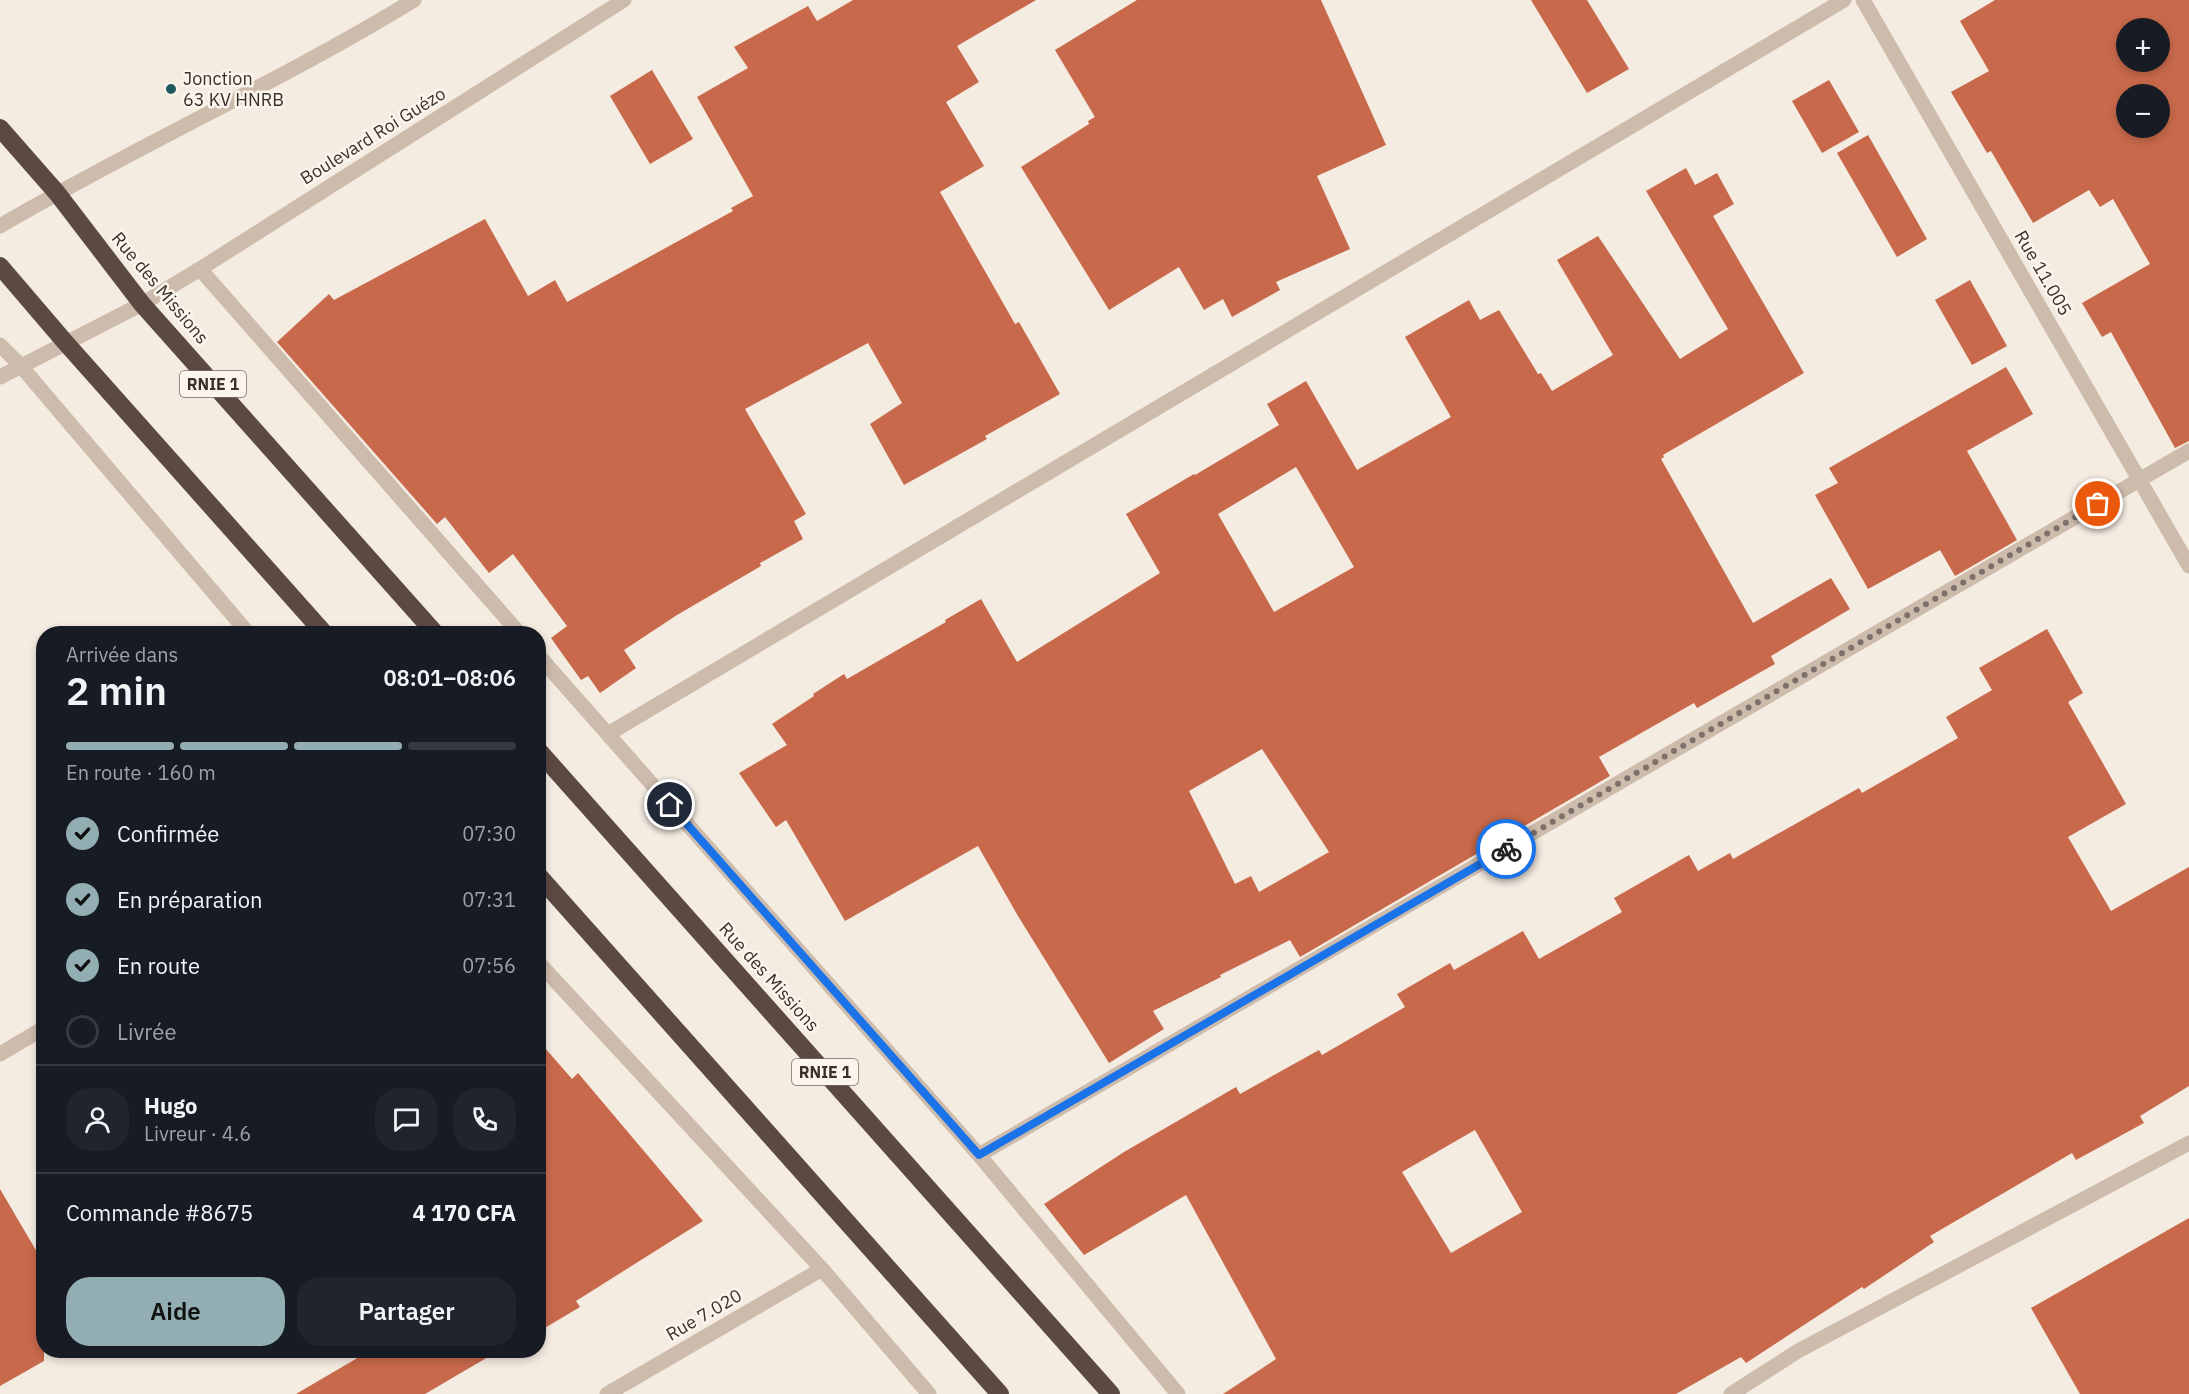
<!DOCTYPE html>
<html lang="fr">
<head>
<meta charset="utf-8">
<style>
  :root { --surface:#171b24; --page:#20242c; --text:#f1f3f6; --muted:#9ea1a6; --line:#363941; --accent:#92aeb2 }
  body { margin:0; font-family:"IBM Plex Sans",sans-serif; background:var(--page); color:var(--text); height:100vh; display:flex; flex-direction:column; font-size:22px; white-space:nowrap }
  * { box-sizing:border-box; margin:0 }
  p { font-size:20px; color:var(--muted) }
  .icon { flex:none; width:33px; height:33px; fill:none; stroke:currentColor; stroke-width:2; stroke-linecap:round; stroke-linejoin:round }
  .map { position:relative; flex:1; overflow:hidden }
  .drawer { position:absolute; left:36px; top:626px; width:510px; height:732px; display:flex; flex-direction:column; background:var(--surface); border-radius:24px; box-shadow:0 3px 9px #0003 }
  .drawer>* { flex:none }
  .fabs { position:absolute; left:2116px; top:18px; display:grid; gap:12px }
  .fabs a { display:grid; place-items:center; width:54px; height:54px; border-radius:50%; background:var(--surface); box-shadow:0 3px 9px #0003; font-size:30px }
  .pin { position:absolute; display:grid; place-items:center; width:51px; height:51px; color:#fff; margin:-26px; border:3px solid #fff; border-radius:50%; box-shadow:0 2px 6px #0007 }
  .courier { position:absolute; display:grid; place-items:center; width:60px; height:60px; margin:-30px; border:4px solid #1a73e8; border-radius:50%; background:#fff; color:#222; box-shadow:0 2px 8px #0007 }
  .summary em { font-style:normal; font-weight:600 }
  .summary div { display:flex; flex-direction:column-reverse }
  .summary { display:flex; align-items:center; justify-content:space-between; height:102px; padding:0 30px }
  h1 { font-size:39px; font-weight:600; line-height:45px }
  .bar { display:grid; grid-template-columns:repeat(4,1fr); gap:9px 6px; align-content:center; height:72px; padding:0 30px }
  .bar i { height:8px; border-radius:4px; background:var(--line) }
  .bar .on { background:var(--accent) }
  .bar p { grid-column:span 4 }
  .line { display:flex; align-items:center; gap:15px; padding:0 30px; border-top:2px solid var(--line) }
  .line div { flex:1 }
  .round { display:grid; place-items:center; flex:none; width:63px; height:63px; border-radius:24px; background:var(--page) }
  ol { padding:0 30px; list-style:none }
  li { display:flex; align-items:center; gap:18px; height:66px }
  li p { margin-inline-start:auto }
  li .icon { padding:6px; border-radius:50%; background:var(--accent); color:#111; stroke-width:4 }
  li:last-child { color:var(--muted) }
  li i { width:33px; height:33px; border:3px solid var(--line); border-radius:50% }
  .primary-button { display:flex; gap:12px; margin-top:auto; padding:12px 30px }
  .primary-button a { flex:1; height:69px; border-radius:24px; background:var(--accent); color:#111; font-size:24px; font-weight:600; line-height:69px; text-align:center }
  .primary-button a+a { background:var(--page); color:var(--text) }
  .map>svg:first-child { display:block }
</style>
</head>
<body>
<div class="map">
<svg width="2189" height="1394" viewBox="0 0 2189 1394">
  <rect width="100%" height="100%" fill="#f4ebe1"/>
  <path fill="#c8694b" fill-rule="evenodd" d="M853 0H1036L957 46 979 82 946 102 984 166 940 192 1015 324 1019 322 1060 394 985 436 987 439 904 485 870 424 902 403 868 343 745 409 806 514 794 521 803 539 760 563 761 566 677 615 624 650 636 668 600 693 588 676 581 680 551 638 567 626 513 554 489 573 445 517 437 524 277 342 329 294 334 300 485 219 528 296 555 280 567 302 733 211 731 208 753 196 697 97 748 68 734 47 808 6 817 21Z
    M1137 0H1321L1386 145 1317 176 1350 249 1276 282 1280 290 1232 317 1223 299 1204 310 1179 267 1109 310 1021 167 1089 124 1088 121 1095 117 1055 50Z
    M1531 0H1587L1629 69 1587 93Z
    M1995 0H2189V441L2175 448 2111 332 2102 337 2082 303 2150 264 2113 199 2100 207 2089 190 2033 223 1991 151 1987 153 1951 92 1989 71 1960 21ZM2127 28H2160V62H2127ZM2127 94H2160V128H2127Z
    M652 70 693 139 650 164 610 96Z
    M1829 80 1859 132 1822 153 1792 101Z
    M1868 135 1927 239 1897 257 1837 153Z
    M1686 168 1695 185 1717 173 1734 204 1713 216 1804 373 1663 455 1664 457 1661 459 1753 623 1831 578 1850 609 1771 656 1775 664 1697 708 1694 703 1599 757 1610 776 1300 957 1290 940 1220 975 1221 977 1153 1011 1164 1029 1109 1063 1018 916 978 846 845 921 786 820 776 827 739 773 787 745 772 724 814 696 813 694 844 674 847 679 946 622 945 620 981 599 1017 662 1160 573 1126 514 1194 474 1195 475 1279 425 1267 404 1306 381 1357 470 1451 417 1405 337 1469 300 1480 320 1499 310 1538 374 1541 373 1552 391 1613 355 1557 260 1598 236 1680 359 1728 329 1646 191ZM1296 467 1354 567 1274 612 1218 514ZM1262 749 1329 852 1259 892 1251 876 1235 884 1189 791Z
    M1970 280 2007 346 1972 365 1935 300Z
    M2006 367 2033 414 1967 451 2017 540 1955 576 1940 550 1868 589 1815 495 1838 483 1829 468Z
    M2047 629 2083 693 2068 702 2126 804 2068 837 2111 911 2189 867V1086L2140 1116 2144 1123 2076 1160 2072 1153 1930 1236 1934 1242 1864 1289 1862 1287 1746 1363 1741 1357 1676 1394H1223L1276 1359 1186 1195 1084 1255 1044 1204 1124 1152 1236 1087 1240 1094 1319 1050 1322 1055 1405 1007 1397 994 1450 963 1454 970 1523 931 1539 959 1622 912 1614 898 1689 855 1698 871 1730 853 1733 859 1859 788 1862 793 1958 738 1946 717 1992 690 1979 668ZM1475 1130 1522 1212 1451 1253 1402 1172Z
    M538 1040 572 1079 578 1073 703 1221 576 1301 580 1307 538 1332Z
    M0 1189 44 1264V1361L0 1386Z
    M2189 1218V1394H2080L2031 1308Z
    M371 1350H500L425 1394H296Z"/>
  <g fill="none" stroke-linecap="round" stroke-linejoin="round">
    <path stroke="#cdbbac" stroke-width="15" d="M1863 0 2189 566
      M0 226C136 146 280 82 414 0
      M200 269 519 633
      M0 345 20 365 248 633
      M0 377 142 304 200 269 624 0
      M538 655 979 1155 1178 1394
      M608 734 1844 0
      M538 962 822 1269 929 1394
      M0 1054 44 1028
      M979 1155 2189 451
      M607 1394 822 1269
      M1731 1394 1798 1351 2189 1143"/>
    <path stroke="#5c4a42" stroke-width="18" d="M0 128 57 193 142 304 435 633
      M0 266 65 342 324 633
      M538 750 1111 1394
      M538 875 1000 1394"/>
  </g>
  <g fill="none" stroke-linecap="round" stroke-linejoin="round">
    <path stroke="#7c716b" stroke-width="6" stroke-dasharray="0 10.8" d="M1506 849 2098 504"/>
    <path stroke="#1a73e8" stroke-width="8" d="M670 805 979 1155 1506 849"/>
  </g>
  <circle fill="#1f5a5e" stroke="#fbf5ee" stroke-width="2" cx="171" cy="89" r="6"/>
  <g text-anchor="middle" stroke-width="5" stroke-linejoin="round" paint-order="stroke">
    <g fill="#fbf5ee" stroke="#756b66" stroke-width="1.5">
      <rect x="180" y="371" width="66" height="26" rx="4.5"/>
      <rect x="792" y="1059" width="66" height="26" rx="4.5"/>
    </g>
    <g font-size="16" font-weight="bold" fill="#3b302b">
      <text x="213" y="390">RNIE 1</text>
      <text x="825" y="1078">RNIE 1</text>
    </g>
    <g font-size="18" fill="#3b302b" stroke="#fbf5ee" text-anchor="start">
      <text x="183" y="85">Jonction<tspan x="183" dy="21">63 KV HNRB</tspan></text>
    </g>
    <g font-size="18" fill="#3b302b" stroke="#fbf5ee">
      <text transform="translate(373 136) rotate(-32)" y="6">Boulevard Roi Guézo</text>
      <text transform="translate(2043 273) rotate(60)" y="6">Rue 11.005</text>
      <text transform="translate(160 288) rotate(50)" y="6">Rue des Missions</text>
      <text transform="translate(769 977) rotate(48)" y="6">Rue des Missions</text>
      <text transform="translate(704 1315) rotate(-30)" y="6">Rue 7.020</text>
    </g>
  </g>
</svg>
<div class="fabs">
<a>+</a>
<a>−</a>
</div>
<div class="pin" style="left:2098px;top:504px;background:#ea580c"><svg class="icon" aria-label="bag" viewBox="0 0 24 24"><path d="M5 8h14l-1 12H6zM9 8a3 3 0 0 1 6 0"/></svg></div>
<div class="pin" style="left:670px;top:805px;background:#1f2937"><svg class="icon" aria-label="home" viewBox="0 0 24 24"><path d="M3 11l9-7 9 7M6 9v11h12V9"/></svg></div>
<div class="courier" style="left:1506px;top:849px"><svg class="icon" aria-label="bike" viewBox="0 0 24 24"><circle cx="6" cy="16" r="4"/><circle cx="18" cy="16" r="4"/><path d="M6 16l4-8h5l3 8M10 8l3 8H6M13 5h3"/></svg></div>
<section class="drawer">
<div class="summary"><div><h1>2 min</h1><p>Arrivée dans</p></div><em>08:01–08:06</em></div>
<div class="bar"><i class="on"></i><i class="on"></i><i class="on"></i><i></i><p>En route · 160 m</p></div>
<ol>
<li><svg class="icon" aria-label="check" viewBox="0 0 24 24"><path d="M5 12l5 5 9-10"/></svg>Confirmée<p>07:30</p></li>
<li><svg class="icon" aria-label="check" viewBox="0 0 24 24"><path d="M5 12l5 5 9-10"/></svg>En préparation<p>07:31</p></li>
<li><svg class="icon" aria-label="check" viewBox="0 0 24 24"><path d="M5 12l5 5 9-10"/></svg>En route<p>07:56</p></li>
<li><i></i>Livrée</li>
</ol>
<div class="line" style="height:108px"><a class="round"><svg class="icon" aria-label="person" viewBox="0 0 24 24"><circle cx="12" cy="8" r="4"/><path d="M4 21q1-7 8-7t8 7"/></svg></a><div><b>Hugo</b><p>Livreur · 4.6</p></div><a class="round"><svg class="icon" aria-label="chat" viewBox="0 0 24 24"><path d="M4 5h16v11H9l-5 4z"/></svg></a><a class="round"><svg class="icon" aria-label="phone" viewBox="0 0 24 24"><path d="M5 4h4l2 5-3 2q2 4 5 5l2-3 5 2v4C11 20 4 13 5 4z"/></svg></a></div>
<div class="line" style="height:78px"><div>Commande #8675</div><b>4 170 CFA</b></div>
<div class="primary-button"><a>Aide</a><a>Partager</a></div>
</section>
</div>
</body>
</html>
